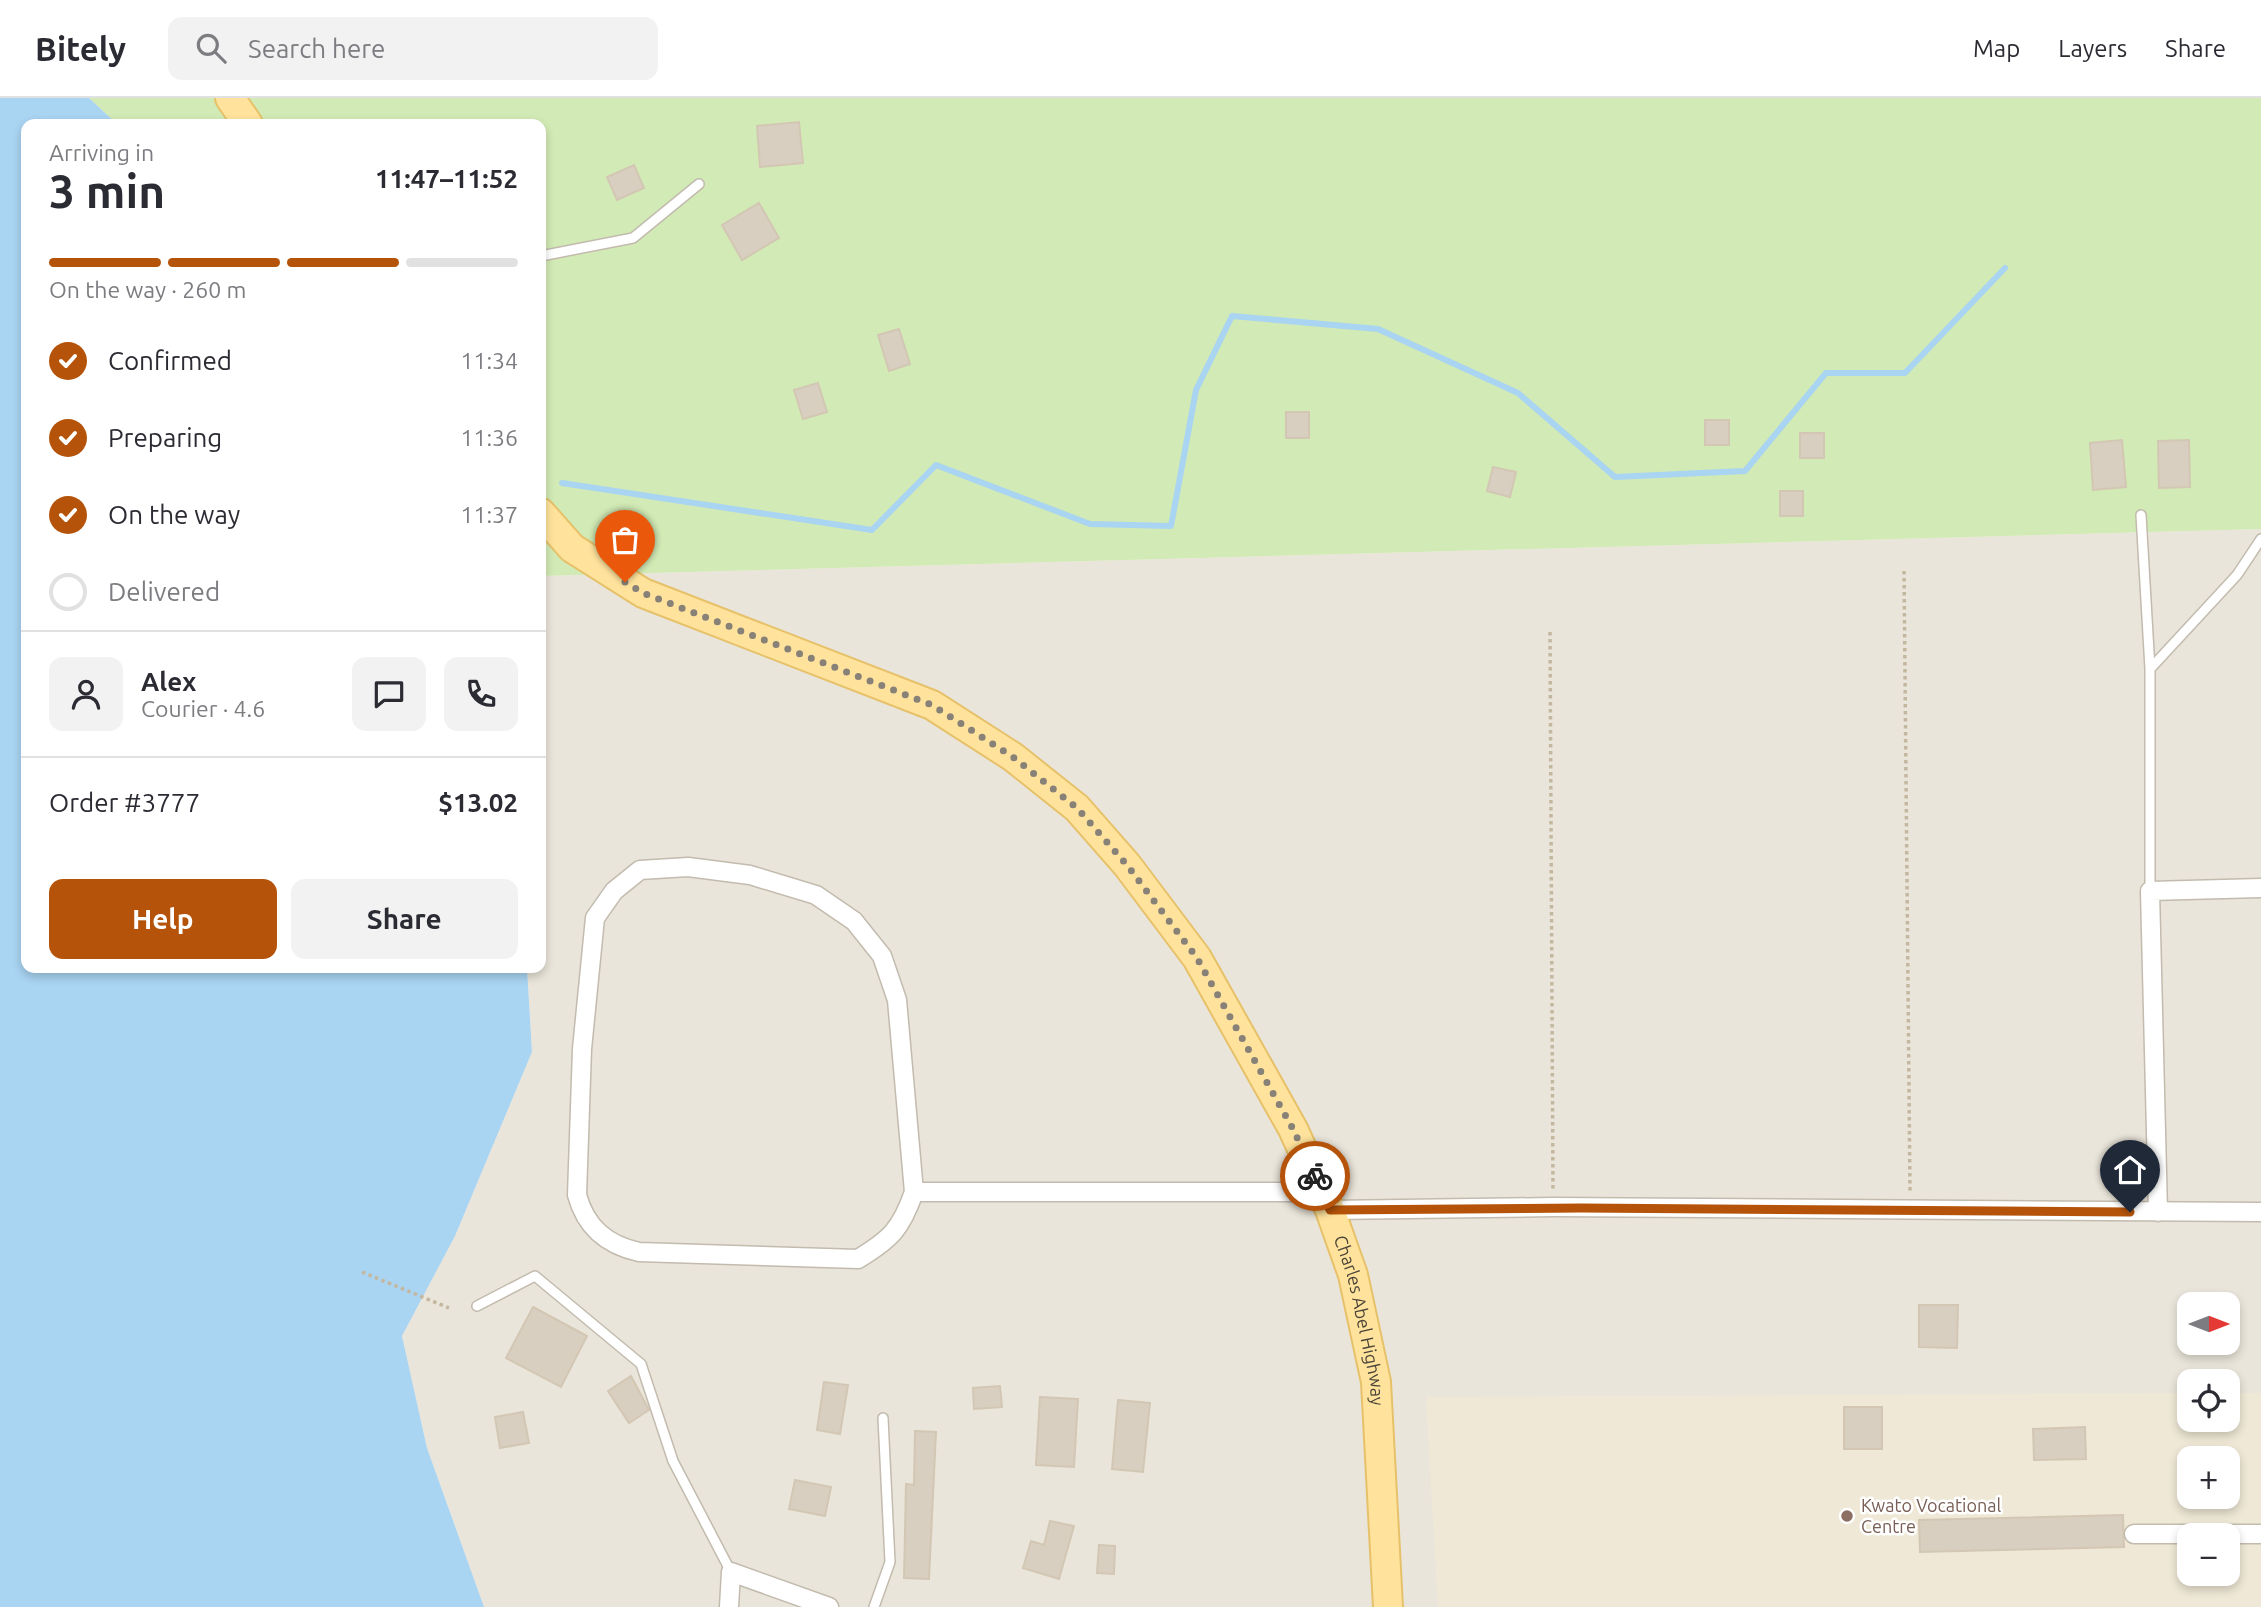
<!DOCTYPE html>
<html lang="en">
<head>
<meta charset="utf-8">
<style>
  :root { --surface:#fff; --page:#f2f2f3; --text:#2b2b33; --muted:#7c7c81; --line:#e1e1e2; --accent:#b45309 }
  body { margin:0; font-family:Ubuntu,sans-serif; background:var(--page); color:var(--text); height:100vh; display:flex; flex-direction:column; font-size:26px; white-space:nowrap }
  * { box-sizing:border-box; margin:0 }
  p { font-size:23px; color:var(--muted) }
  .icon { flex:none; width:38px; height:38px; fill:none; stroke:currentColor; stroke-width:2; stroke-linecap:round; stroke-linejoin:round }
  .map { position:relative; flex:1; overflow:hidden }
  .details { position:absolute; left:21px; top:21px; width:525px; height:854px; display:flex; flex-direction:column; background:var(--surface); border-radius:14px; box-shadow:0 4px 10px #0003 }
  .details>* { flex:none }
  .needle { width:46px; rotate:90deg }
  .controls { position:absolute; left:2177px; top:1194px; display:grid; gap:14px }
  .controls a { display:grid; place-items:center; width:63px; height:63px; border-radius:14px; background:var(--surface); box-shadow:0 4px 10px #0003; font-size:35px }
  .pin { position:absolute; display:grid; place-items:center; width:60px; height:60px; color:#fff; margin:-72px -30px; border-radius:50% 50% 50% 0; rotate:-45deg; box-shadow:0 0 7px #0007 }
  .pin .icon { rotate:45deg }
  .courier { position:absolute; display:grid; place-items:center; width:70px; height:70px; margin:-35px; border:5px solid #b45309; border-radius:50%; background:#fff; color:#222; box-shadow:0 2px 9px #0007 }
  .summary em { font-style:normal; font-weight:600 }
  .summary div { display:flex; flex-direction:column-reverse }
  .summary { display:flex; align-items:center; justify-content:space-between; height:119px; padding:0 28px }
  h1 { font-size:46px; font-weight:600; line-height:52px }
  .bar { display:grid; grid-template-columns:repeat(4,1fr); gap:10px 7px; align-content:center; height:84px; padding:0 28px }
  .bar i { height:9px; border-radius:5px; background:var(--line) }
  .bar .selected { background:var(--accent) }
  .bar p { grid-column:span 4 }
  .line { display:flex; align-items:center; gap:18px; padding:0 28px; border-top:2px solid var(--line) }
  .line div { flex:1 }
  .round { display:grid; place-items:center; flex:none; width:74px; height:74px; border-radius:14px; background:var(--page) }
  ol { padding:0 28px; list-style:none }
  li { display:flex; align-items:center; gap:21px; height:77px }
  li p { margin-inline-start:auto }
  li .icon { padding:7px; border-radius:50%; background:var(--accent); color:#fff; stroke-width:4 }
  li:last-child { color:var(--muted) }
  li i { width:38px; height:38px; border:4px solid var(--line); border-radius:50% }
  .primary-button { display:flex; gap:14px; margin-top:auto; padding:14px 28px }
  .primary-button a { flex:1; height:80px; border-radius:14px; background:var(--accent); color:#fff; font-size:28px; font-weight:600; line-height:80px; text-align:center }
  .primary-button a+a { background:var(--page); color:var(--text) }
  header { display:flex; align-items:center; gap:42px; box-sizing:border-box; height:98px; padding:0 35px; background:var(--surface); border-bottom:2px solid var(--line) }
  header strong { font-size:33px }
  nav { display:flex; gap:38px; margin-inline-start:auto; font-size:24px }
  .search { width:490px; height:63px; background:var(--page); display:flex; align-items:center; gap:18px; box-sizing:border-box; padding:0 24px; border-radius:14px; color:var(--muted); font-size:26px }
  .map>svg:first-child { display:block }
</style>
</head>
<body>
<header>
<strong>Bitely</strong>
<div class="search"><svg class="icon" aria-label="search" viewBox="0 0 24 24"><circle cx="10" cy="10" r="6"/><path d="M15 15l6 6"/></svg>Search here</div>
<nav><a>Map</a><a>Layers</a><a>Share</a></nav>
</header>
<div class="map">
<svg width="2261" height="1509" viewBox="0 0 2261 1509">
  <rect width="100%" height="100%" fill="#f6f3ec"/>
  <path fill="#eae5da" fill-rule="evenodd" d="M2261 431V1509H484L427 1350 402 1238 455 1138 532 954 527 870H541V478ZM2189 1206H2228V1244H2189ZM2189 1283H2228V1321H2189ZM2189 1360H2228V1398H2189ZM2189 1437H2228V1475H2189Z"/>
  <path fill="#efe8d6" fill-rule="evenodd" d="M2189 1295V1321H2228V1295H2261V1509H1438L1426 1299ZM2189 1360H2228V1398H2189ZM2189 1437H2228V1475H2189Z"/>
  <path fill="#d2eab5" d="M89 0H2261V431L541 478V26H117Z"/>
  <path fill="#a9d4f2" d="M0 0H89L117 26H26V870H527L532 954 455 1138 402 1238 427 1350 484 1509H0Z"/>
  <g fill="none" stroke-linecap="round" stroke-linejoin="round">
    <path stroke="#a9d4f2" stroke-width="6" d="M562 385 872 432 936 367 1090 426 1171 428 1196 292 1232 218 1378 231 1518 295 1615 379 1745 373 1826 275H1905L2005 170"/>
  </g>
  <path fill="#d8cfc1" stroke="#d3c7b4" stroke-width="2" d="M799 24 803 65 760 69 757 28Z
    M634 67 644 90 617 102 607 79Z
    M759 105 779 140 742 162 722 127Z
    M899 231 910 266 889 273 878 237Z
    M818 285 827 314 803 321 794 292Z
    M1286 314H1309V340H1286Z
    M1705 322H1729V347H1705Z
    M1800 335H1824V360H1800Z
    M2122 342 2126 389 2093 392 2090 345Z
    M2189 342 2190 389 2159 390 2158 343Z
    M1493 369 1516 374 1510 399 1487 393Z
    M1780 393H1803V418H1780Z
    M1919 1207H1958L1957 1250 1919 1249Z
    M533 1209 587 1238 561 1289 506 1260Z
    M631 1278 649 1312 629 1325 608 1293Z
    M824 1284 848 1287 840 1336 817 1332Z
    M1000 1288 1002 1309 974 1311 973 1290Z
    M1040 1299 1078 1301 1074 1369 1036 1367Z
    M1118 1302 1150 1305 1143 1374 1112 1371Z
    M1844 1309H1882V1351H1844Z
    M523 1314 529 1345 500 1350 495 1319Z
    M2085 1329 2086 1361 2034 1362 2033 1331Z
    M915 1333 936 1334 929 1481 904 1480 906 1386 914 1387Z
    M795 1382 831 1389 825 1418 789 1411Z
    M2123 1417 2124 1449 1920 1454 1919 1422Z
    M1050 1423 1074 1428 1059 1481 1023 1470 1031 1443 1044 1447Z
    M1099 1447 1115 1448 1114 1476 1097 1475Z"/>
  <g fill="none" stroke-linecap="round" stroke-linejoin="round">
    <defs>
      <path id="service" d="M541 158 633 140 699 86
        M2141 417 2150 571V793
        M2150 571 2237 477 2261 441
        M477 1208 535 1178 641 1266 673 1363 731 1474
        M874 1509 890 1464 883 1320"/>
      <path id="minor" d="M914 1094C901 1131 891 1141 858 1161L639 1154C607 1147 586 1130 577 1097L582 951 595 820 614 793 640 772 688 769 750 777 816 797 854 823 882 858 897 902 914 1094H1322
        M1330 1112 1554 1109 2261 1114
        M2158 1114 2150 793 2261 790
        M2134 1436H2261
        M729 1509 731 1474 829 1509"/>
      <g id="primary">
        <path d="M230 0 248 26"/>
        <path id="s1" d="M541 415 572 450 643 495 932 607 1013 659 1077 710 1127 767 1197 860 1293 1031 1330 1112 1353 1177 1376 1284 1388 1509"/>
      </g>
    </defs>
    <use href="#service" stroke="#c2bbae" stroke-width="12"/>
    <use href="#minor" stroke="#c2bbae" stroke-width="21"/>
    <use href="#primary" stroke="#e6c16a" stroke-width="32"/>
    <path stroke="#c4b79f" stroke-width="3.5" stroke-dasharray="3.5 3.5" stroke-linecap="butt" d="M1904 473 1910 1094
      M1550 534 1553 1092
      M362 1174 449 1210"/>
    <use href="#service" stroke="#fff" stroke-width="9"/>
    <use href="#minor" stroke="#fff" stroke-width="18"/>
    <use href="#primary" stroke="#ffe39c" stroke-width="28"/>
  </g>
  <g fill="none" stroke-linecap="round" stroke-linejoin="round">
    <path stroke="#878178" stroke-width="7" stroke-dasharray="0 12.6" d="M625 484 643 495 932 607 1013 659 1077 710 1127 767 1197 860 1293 1031 1315 1078"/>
    <path stroke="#b45309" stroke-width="9" d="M1315 1078 1330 1112 1581 1110 2130 1114"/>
  </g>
  <circle fill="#8d6e63" stroke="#fff" stroke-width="2.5" cx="1847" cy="1418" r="7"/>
  <g text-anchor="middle" stroke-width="5" stroke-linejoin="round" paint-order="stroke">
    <g font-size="18" fill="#4b4439" stroke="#fff">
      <text dy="6" stroke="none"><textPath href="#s1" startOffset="1211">Charles Abel Highway</textPath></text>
    </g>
    <g font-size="18" fill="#785e54" stroke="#fff" text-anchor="start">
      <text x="1861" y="1414">Kwato Vocational<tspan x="1861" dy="21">Centre</tspan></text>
    </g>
  </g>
</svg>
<div class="controls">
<a><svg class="needle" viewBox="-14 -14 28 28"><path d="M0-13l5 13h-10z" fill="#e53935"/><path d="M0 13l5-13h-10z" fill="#7c7c81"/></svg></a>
<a><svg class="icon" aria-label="locate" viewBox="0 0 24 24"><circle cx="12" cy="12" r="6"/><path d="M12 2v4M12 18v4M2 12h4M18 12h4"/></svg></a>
<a>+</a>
<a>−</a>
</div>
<div class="pin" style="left:625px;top:484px;background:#ea580c"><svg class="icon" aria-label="bag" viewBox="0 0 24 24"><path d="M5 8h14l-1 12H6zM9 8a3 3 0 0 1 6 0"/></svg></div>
<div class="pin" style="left:2130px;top:1114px;background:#1f2937"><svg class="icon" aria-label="home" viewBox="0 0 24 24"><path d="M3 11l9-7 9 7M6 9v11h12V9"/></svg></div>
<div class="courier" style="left:1315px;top:1078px"><svg class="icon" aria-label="bike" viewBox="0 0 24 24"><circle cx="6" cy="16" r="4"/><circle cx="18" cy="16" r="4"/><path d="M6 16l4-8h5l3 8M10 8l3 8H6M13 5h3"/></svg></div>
<section class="details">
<div class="summary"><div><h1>3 min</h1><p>Arriving in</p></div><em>11:47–11:52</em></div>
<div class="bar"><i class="selected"></i><i class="selected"></i><i class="selected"></i><i></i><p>On the way · 260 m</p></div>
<ol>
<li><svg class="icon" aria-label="check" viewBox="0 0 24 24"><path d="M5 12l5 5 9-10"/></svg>Confirmed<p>11:34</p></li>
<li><svg class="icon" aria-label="check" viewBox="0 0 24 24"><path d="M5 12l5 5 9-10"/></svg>Preparing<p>11:36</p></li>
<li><svg class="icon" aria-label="check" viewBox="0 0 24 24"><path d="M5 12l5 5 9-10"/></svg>On the way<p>11:37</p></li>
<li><i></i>Delivered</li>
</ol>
<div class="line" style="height:126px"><a class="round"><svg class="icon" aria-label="person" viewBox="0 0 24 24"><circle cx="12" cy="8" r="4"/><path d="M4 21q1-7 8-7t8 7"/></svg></a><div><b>Alex</b><p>Courier · 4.6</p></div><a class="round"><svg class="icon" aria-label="chat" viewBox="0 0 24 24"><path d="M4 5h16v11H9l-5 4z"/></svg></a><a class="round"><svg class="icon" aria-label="phone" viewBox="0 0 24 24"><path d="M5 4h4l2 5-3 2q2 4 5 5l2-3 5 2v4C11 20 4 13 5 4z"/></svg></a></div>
<div class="line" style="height:91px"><div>Order #3777</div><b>$13.02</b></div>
<div class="primary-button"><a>Help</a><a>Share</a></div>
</section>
</div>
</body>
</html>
